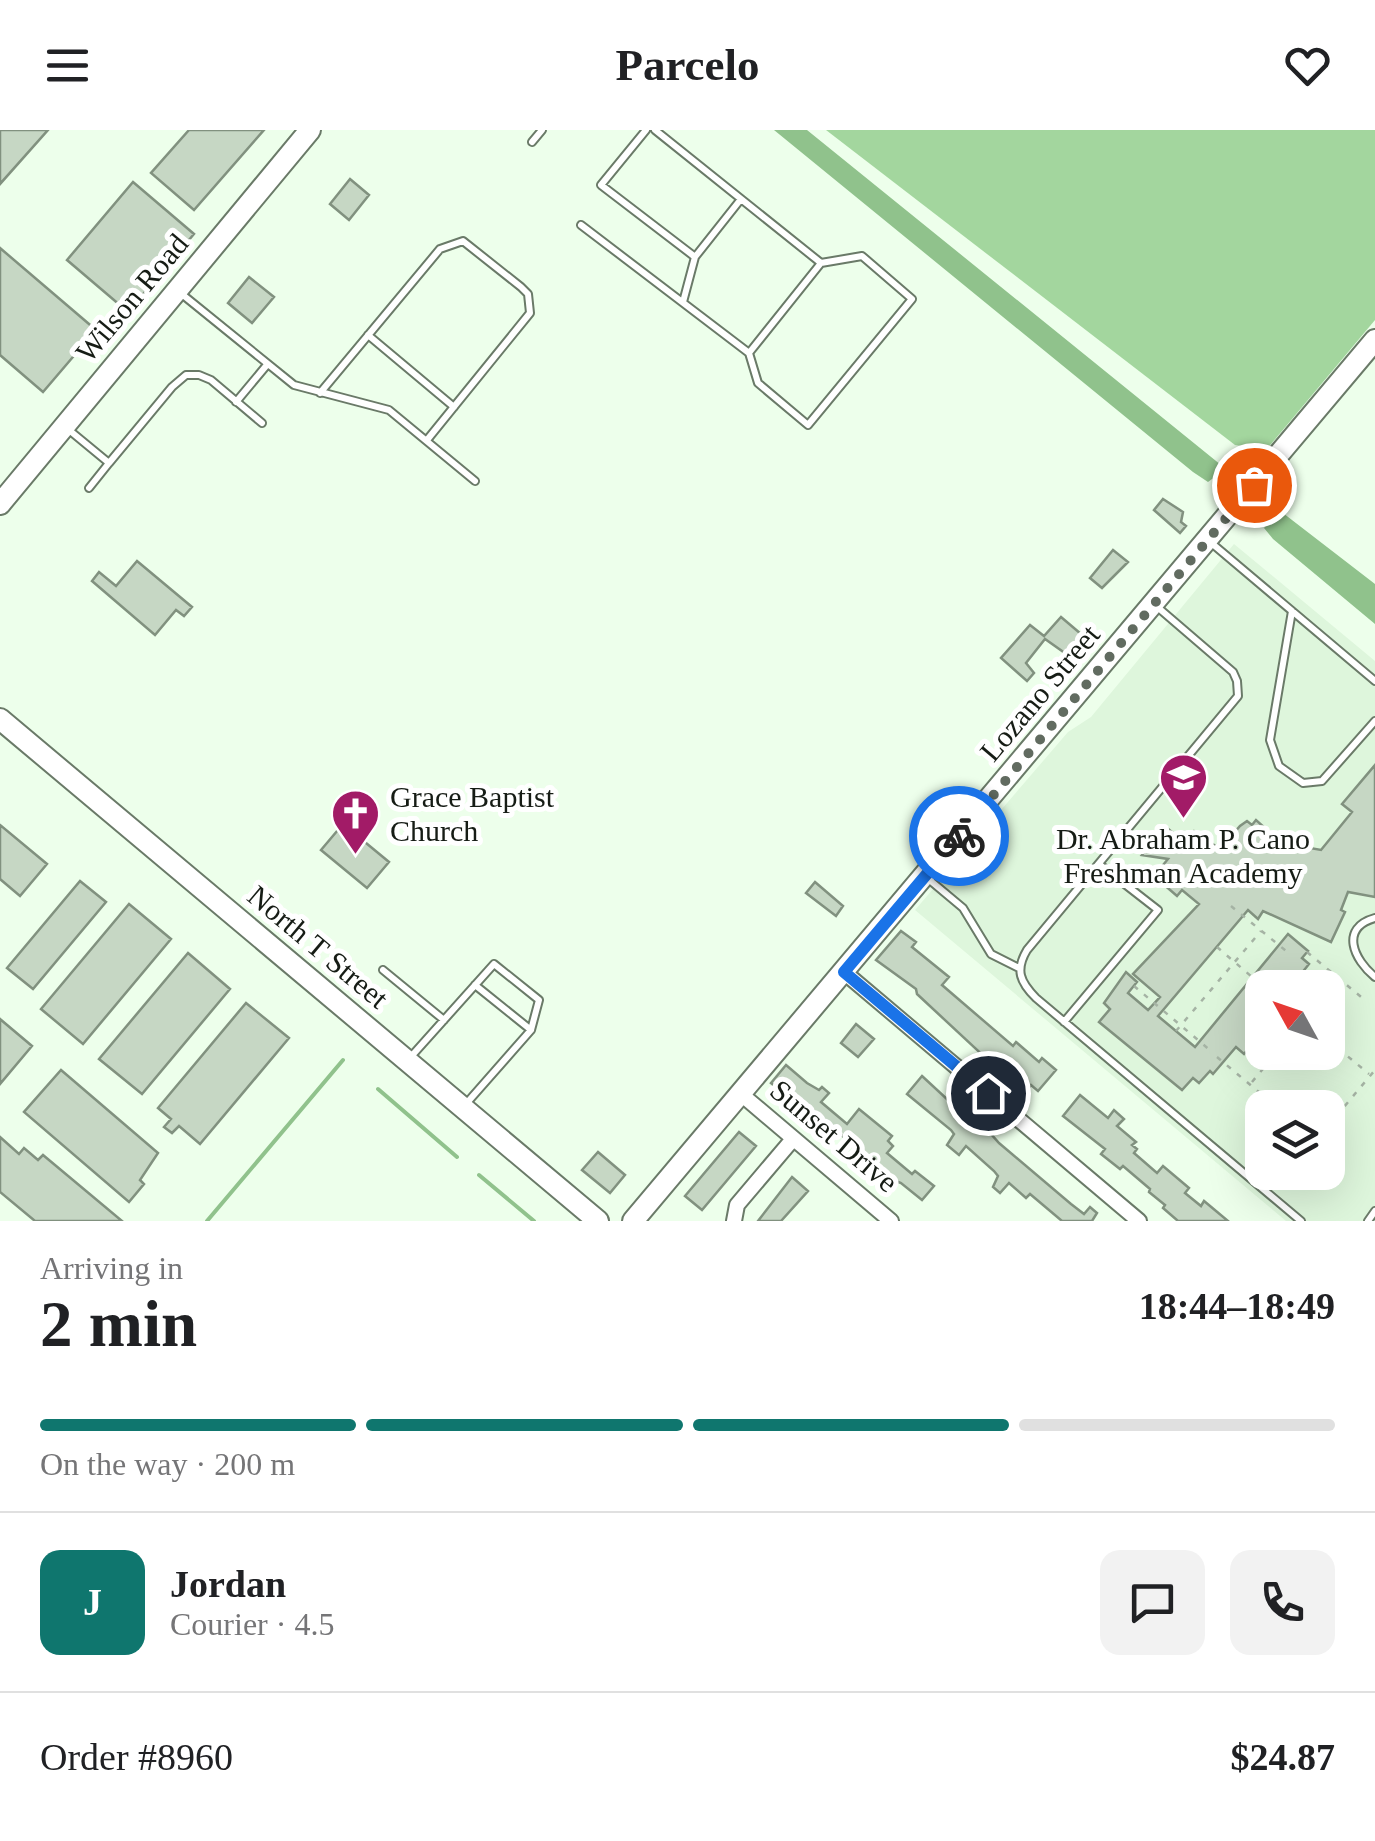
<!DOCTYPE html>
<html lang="en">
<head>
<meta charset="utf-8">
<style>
  :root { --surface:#fff; --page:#f2f2f2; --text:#202124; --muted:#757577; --line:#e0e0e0; --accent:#0f766e }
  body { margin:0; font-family:Georgia,serif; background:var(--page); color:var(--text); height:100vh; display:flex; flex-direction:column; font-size:38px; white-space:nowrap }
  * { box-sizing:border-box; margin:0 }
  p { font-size:32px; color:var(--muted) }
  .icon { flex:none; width:55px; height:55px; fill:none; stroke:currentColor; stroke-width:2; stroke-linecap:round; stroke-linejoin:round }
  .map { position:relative; height:1091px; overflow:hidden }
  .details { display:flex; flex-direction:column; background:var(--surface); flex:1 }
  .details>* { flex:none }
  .needle { width:65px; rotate:310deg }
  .fabs { position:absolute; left:1245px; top:840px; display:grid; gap:20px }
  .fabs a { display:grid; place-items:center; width:100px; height:100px; border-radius:20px; background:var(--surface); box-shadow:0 10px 40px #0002; font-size:50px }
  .pin { position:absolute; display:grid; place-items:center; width:85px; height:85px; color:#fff; margin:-42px; border:5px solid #fff; border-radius:50%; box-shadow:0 2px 10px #0007 }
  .courier { position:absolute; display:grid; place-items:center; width:100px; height:100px; margin:-50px; border:8px solid #1a73e8; border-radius:50%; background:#fff; color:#222; box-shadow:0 2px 12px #0007 }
  .head em { font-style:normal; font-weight:800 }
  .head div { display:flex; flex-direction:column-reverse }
  .head { display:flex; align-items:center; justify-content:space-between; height:170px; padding:0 40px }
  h1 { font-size:65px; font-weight:800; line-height:75px }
  .bar { display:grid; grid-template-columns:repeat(4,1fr); gap:15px 10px; align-content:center; height:120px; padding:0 40px }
  .bar i { height:12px; border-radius:8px; background:var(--line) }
  .bar .active { background:var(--accent) }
  .bar p { grid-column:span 4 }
  .line { display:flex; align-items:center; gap:25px; padding:0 40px; border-top:2px solid var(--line) }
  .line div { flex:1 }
  .round { display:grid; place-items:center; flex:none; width:105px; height:105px; border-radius:20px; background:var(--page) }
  header { display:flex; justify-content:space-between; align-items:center; height:130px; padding:0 40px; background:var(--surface); font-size:45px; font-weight:800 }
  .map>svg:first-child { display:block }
</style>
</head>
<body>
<header><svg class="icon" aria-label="menu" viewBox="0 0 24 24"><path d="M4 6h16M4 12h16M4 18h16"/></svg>Parcelo<svg class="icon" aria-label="heart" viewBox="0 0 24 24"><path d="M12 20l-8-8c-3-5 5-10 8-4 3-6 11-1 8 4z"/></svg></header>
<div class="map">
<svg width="1375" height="1091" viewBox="0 0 1375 1091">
  <rect width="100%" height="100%" fill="#edffeb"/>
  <path fill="#def6dc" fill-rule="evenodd" d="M1234 414 1375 531V1091H1286L915 780 1068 602 1091 587ZM1262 858H1328V922H1262ZM1262 978H1328V1042H1262Z"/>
  <path fill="#a3d69e" d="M826 0H1375V190L1266 320 1235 315Z"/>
  <path fill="#90c28c" d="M774 0H807L1221 335 1216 346 1208 352 1193 342Z
    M1279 380 1375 454V494L1273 409 1264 398Z"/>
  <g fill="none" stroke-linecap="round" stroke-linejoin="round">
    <path stroke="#90c28c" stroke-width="4" d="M378 959 457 1027
      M479 1045 534 1091
      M207 1091 343 930"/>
  </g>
  <path fill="#c6d7c4" stroke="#81917f" stroke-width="2.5" d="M0 0H48L0 54Z
    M189 0H264L194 80 151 43Z
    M350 49 369 65 349 90 330 74Z
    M133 52 194 104 128 182 67 130Z
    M0 118 96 200 43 262 0 225Z
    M249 147 274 167 252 193 228 173Z
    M1163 369 1183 382 1181 392 1186 396 1180 403 1154 380Z
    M1113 420 1128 432 1102 458 1090 448Z
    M137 431 192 477 184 486 176 480 155 505 92 451 99 442 116 456Z
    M1061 487 1081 504 1075 512 1088 523 1079 533 1045 509 1026 533 1034 543 1027 551 1001 528 1030 495 1044 506Z
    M1375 635V767L1348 762 1341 780 1345 782 1331 812 1263 781 1258 789 1248 780 1158 886 1195 917 1288 804 1308 821 1302 828 1309 834 1301 844 1306 848 1298 858H1262V902L1244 924 1236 917 1213 944 1210 941 1199 953 1193 948 1182 960 1099 892 1110 879 1104 873 1126 842 1137 852 1128 863 1148 880 1160 867 1133 844 1199 774 1182 760 1177 766 1154 746 1168 729 1142 725 1166 697 1179 708 1184 702 1191 704 1194 701 1220 719 1240 696 1247 691 1252 695 1256 690 1265 698 1260 703 1277 706 1276 712 1321 720 1352 682 1342 674Z
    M343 694 389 732 367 758 321 720Z
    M0 695 47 734 20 766 0 749Z
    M80 751 106 772 33 859 7 838Z
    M815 752 843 776 836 786 806 763Z
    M129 774 171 809 83 914 41 879Z
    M901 801 916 812 912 817 949 847 942 855 1013 916 1016 912 1039 932 1042 928 1056 940 1038 961 1031 955 1027 960 1008 944 1005 946 917 864 916 859 876 830Z
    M188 823 230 859 142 964 99 929Z
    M246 873 289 908 200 1014 179 996 172 1003 164 997 171 989 158 978Z
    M0 889 32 916 0 954Z
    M856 894 874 909 858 927 841 913Z
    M786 935 807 953 819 960 822 957 829 963 821 972 847 994 859 979 892 1006 888 1011 893 1016 887 1023 912 1044 915 1041 934 1056 922 1070 901 1053 896 1051 894 1053 883 1045 885 1042 868 1027 865 1030 857 1023 860 1020 835 1000 831 1005 823 1001 815 994 818 991 771 953Z
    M61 940 158 1023 140 1050 144 1054 129 1072 24 982Z
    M922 946 963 984 973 989 976 985 986 994 984 996 999 1013 1071 1074 1084 1084 1090 1077 1097 1083 1092 1091H1062L1030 1064 1026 1068 1009 1053 1000 1063 993 1057 998 1046 994 1041 966 1016 959 1025 947 1015 954 1004 951 1000 907 964Z
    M1080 965 1108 988 1114 980 1124 989 1117 996 1136 1012 1132 1015 1137 1019 1134 1023 1157 1043 1163 1036 1189 1058 1185 1063 1201 1076 1204 1071 1228 1091H1178L1163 1078 1165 1075 1149 1062 1150 1059 1123 1036 1120 1039 1101 1024 1105 1019 1063 986Z
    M739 1002 756 1016 702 1080 685 1066Z
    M0 1007 19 1024 24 1018 38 1030 43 1025 122 1091H35L0 1062Z
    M598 1022 625 1045 610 1063 582 1040Z
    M792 1047 808 1061 781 1091H758Z"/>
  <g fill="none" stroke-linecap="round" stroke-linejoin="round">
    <defs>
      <path id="lane" d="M646 0 601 55 695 127
        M532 12 542 0
        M581 95 749 223 821 133 655 0
        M178 161 294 255 389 280 475 351
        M683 172 695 127 741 69
        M368 205 454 277
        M749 223 758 253 808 295 912 169 862 126 821 133
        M320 263 440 119 463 111 521 157 528 164 530 183 427 310
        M236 272 266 236
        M69 300 109 333 89 358
        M109 333 172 257 186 245H199L211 250 262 293
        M1209 411 1375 551
        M1155 475 1233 542 1237 551 1238 566 1027 820C1015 840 1020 852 1036 868L1301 1091
        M1292 481 1270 610 1279 636 1303 653 1322 651 1375 591
        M926 747 963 778 991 824 1019 838
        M1375 788C1339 798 1354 830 1375 847
        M383 840 444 890
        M475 855 531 900
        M1064 892 1158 780 1099 734
        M408 930 494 834 539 870 531 900 465 975
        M1368 1091 1375 1081"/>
      <path id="street" d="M844 842 1139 1091
        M741 964 891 1091
        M734 1091 737 1075 793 1009"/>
      <path id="secondary" d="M0 374 310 0
        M0 589 598 1091
        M633 1091 1375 210"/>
    </defs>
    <use href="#lane" stroke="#6a7a68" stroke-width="10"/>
    <use href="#street" stroke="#6a7a68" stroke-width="18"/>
    <use href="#secondary" stroke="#6a7a68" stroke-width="24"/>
    <path stroke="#a5b3a4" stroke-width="2.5" stroke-dasharray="5 8" stroke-linecap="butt" d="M1231 776 1291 825
      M1217 817 1252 847
      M1307 822 1366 871
      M1134 856 1211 921
      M1328 862 1338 850
      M1176 901 1261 801
      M1328 910 1369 944
      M1217 927 1278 978
      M1252 952 1277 922
      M1328 996 1375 940"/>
    <use href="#lane" stroke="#fff" stroke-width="6"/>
    <use href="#street" stroke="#fff" stroke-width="14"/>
    <use href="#secondary" stroke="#fff" stroke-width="20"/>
  </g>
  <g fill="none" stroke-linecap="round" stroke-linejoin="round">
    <path stroke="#616b60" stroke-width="10" stroke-dasharray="0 18" d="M959 706 1254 355"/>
    <path stroke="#1a73e8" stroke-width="12" d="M959 706 844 842 988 963"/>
  </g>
  <defs>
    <symbol id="school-pin" viewBox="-11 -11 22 30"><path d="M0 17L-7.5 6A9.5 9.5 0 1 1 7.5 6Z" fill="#a21b67" stroke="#fff"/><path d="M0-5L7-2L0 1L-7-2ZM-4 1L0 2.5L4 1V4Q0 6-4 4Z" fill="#fff"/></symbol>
    <symbol id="church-pin" viewBox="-11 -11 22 30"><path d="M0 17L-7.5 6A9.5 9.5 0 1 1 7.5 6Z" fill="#a21b67" stroke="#fff"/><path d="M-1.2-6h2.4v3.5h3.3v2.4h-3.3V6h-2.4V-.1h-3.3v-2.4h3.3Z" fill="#fff"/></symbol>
  </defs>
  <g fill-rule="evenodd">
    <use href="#school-pin" x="1156" y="620" width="55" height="75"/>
    <use href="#church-pin" x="328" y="656" width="55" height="75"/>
  </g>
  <g text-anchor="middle" stroke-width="10" stroke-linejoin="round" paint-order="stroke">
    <g font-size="30" fill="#161c15" stroke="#fff">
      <text transform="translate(132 168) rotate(-50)" y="10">Wilson Road</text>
      <text transform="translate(1040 563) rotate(-50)" y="10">Lozano Street</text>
      <text transform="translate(318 817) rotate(40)" y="10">North T Street</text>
      <text transform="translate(834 1006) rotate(40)" y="10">Sunset Drive</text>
    </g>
    <g font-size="30" fill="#161c15" stroke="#fff" text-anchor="start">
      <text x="390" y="677">Grace Baptist<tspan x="390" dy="34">Church</tspan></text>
      <text x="1183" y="719" text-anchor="middle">Dr. Abraham P. Cano<tspan x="1183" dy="34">Freshman Academy</tspan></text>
    </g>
  </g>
</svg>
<div class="fabs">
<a><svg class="needle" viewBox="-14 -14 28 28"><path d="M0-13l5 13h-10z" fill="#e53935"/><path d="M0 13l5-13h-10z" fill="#757577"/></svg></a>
<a><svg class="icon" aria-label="layers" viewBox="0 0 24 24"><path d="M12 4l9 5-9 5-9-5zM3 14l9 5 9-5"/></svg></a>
</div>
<div class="pin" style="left:1254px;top:355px;background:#ea580c"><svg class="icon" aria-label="bag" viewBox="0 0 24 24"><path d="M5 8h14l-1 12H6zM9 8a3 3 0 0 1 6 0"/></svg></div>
<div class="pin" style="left:988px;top:963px;background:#1f2937"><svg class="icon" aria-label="home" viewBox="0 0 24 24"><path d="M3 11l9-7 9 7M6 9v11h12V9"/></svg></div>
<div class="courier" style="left:959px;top:706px"><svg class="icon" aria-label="bike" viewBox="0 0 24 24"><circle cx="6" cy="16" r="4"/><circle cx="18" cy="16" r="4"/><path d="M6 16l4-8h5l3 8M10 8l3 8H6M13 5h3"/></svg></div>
</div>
<section class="details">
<div class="head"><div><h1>2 min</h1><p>Arriving in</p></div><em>18:44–18:49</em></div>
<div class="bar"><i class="active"></i><i class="active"></i><i class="active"></i><i></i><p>On the way · 200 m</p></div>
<div class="line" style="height:180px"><b class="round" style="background:var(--accent);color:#fff">J</b><div><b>Jordan</b><p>Courier · 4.5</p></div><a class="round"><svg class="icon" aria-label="chat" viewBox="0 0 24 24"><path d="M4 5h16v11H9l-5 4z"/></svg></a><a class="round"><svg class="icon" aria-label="phone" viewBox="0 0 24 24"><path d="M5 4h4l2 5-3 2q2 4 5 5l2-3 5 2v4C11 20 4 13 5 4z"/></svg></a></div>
<div class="line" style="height:130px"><div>Order #8960</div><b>$24.87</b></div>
</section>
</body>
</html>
